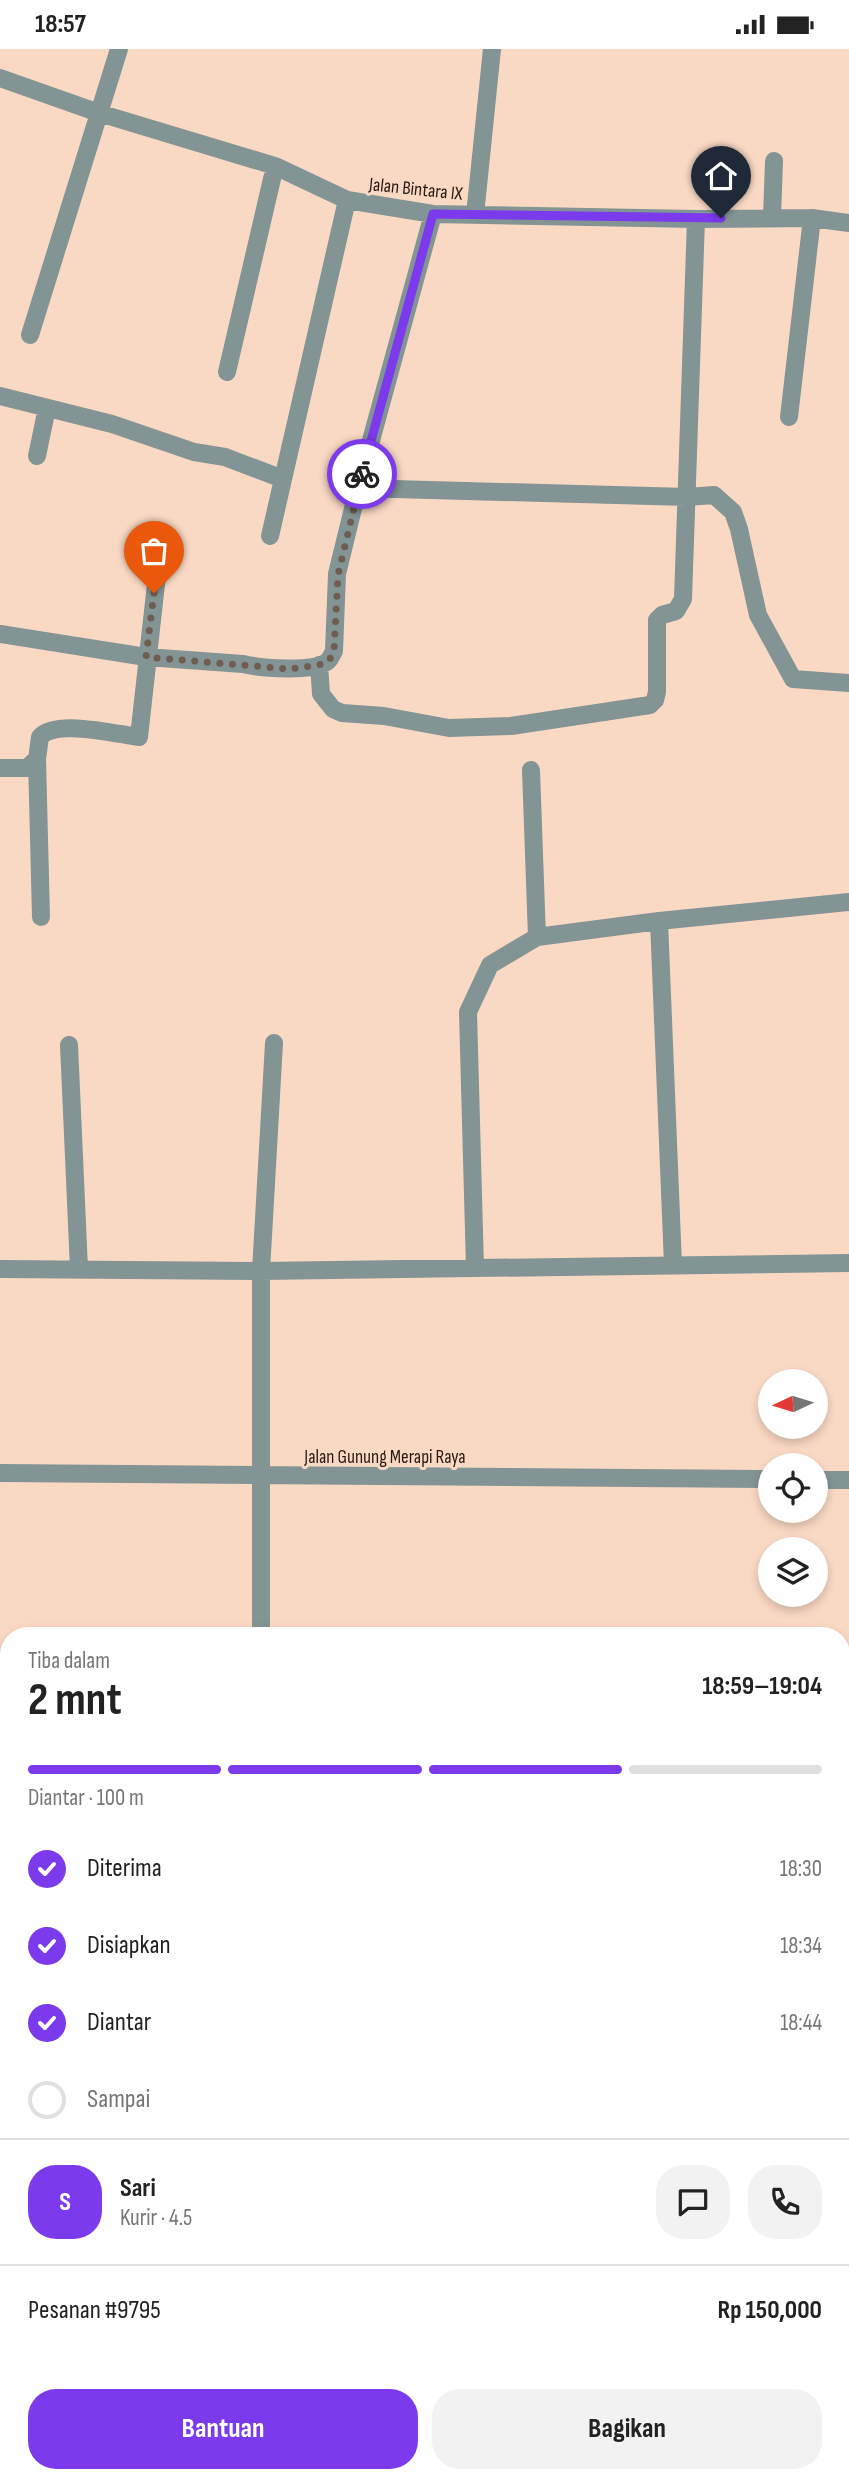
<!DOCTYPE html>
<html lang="id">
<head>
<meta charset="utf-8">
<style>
  :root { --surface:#fff; --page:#f2f2f2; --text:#222; --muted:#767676; --line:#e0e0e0; --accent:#7c3aed }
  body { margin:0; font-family:"Sofia Sans Condensed",sans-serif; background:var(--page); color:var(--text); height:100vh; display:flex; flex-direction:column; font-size:26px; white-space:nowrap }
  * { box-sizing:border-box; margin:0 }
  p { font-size:23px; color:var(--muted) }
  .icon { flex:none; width:38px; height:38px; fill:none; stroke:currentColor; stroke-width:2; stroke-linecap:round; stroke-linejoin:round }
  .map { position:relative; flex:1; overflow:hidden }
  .sheet { position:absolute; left:0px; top:1578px; width:850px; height:856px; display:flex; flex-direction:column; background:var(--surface); border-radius:28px 28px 0 0; box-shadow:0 4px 10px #0003 }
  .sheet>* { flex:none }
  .needle { width:46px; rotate:266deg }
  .tools { position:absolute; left:758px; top:1320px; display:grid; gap:14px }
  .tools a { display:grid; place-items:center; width:70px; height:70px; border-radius:50%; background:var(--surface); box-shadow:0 4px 10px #0003; font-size:35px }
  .pin { position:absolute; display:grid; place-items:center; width:60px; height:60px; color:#fff; margin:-72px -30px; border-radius:50% 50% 50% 0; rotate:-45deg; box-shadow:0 0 7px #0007 }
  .pin .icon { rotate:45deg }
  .courier { position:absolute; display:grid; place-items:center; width:70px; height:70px; margin:-35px; border:5px solid #7c3aed; border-radius:50%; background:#fff; color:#222; box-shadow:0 2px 9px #0007 }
  .headline em { font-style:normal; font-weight:700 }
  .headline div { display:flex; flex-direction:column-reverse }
  .headline { display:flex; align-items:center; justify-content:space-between; height:119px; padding:0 28px }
  h1 { font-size:46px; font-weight:700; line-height:52px }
  .bar { display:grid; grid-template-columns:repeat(4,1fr); gap:10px 7px; align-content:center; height:84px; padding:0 28px }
  .bar i { height:9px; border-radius:5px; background:var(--line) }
  .bar .on { background:var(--accent) }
  .bar p { grid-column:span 4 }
  .line { display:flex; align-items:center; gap:18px; padding:0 28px; border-top:2px solid var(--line) }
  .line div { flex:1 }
  .round { display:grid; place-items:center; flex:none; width:74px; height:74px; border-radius:28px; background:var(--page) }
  ol { padding:0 28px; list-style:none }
  li { display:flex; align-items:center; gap:21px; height:77px }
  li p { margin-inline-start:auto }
  li .icon { padding:7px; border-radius:50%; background:var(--accent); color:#fff; stroke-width:4 }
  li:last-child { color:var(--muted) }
  li i { width:38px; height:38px; border:4px solid var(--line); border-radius:50% }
  .action { display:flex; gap:14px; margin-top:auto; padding:14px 28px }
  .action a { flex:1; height:80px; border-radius:28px; background:var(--accent); color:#fff; font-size:28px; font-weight:700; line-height:80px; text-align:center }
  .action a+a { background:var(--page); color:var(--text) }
  .status { display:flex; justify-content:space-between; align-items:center; height:49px; padding:0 35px; background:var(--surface); direction:ltr }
  .status svg { height:19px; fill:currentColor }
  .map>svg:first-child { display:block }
</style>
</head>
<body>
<div class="status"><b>18:57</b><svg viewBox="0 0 49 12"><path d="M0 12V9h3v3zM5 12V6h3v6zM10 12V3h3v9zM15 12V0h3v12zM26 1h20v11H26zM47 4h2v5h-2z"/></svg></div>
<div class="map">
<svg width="849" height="2434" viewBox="0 0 849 2434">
  <rect width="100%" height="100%" fill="#fad9c4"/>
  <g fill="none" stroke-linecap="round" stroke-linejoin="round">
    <path stroke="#829494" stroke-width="18" d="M0 29 99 64 275 117 347 151 433 165 696 170 812 169 849 174
      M475 166 492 0
      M772 168 774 112
      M30 286 119 0
      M227 323 275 117
      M0 347 112 375 194 403 225 408 283 430
      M789 368 812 169
      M37 407 47 359
      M358 439 687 448 714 446 733 463 739 480 758 566 793 630 849 634
      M270 487 347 151
      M0 585 146 608 243 615C260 619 314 624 328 612 329 611 333 604 334 602L337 525 358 439 433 165
      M319 616 321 645 333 660 342 664 384 667 449 679 511 677 650 656 655 651 657 643V571L662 566 676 562 683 550 696 170
      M37 710 41 868
      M0 719H27L37 710 40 688C56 670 116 685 139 688L159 508
      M531 721 537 888
      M659 872 673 1216
      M274 994 261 1222 849 1214
      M69 996 79 1220
      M475 1219 468 963 490 916 537 888 659 872 849 853
      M0 1220 261 1222V1587
      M0 1424 770 1430
      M816 1431H849
      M842 1635H849
      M0 1642H9
      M842 2226H849
      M0 2240H9
      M67 2426V2434
      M472 2426V2434
      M670 2426V2434"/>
  </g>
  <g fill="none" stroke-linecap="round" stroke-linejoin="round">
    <path stroke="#705d51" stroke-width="7" stroke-dasharray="0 12.6" d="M154 544 146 608 289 620 319 616 329 612 334 602 338 526 362 425"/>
    <path stroke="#7c3aed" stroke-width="9" d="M362 425 433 165 721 169"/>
  </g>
  <g text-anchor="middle" stroke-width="6" stroke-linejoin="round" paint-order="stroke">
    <g font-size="19" fill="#261a13" stroke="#fad9c4">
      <text transform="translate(416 139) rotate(6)" y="7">Jalan Bintara IX</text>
      <text x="385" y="1414">Jalan Gunung Merapi Raya</text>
    </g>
  </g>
</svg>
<div class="tools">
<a><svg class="needle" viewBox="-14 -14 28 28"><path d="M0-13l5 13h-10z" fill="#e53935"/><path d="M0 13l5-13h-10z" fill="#767676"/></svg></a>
<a><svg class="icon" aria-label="locate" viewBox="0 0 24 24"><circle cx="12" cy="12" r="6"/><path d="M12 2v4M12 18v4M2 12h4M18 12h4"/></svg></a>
<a><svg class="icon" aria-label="layers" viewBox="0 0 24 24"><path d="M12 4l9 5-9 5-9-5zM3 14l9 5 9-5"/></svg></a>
</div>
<div class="pin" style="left:154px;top:544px;background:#ea580c"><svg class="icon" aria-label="bag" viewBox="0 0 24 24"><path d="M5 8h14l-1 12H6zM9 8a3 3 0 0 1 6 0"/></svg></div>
<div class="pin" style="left:721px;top:169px;background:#1f2937"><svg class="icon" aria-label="home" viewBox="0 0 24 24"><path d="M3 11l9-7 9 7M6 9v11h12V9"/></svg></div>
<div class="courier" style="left:362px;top:425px"><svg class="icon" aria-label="bike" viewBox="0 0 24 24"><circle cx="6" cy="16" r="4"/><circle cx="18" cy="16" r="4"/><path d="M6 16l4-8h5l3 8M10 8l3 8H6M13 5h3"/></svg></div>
<section class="sheet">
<div class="headline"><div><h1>2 mnt</h1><p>Tiba dalam</p></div><em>18:59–19:04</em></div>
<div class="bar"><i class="on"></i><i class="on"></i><i class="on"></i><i></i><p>Diantar · 100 m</p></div>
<ol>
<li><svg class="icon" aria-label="check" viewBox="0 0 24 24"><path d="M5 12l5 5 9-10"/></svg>Diterima<p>18:30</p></li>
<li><svg class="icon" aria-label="check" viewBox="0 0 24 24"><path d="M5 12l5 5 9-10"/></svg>Disiapkan<p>18:34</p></li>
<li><svg class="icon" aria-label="check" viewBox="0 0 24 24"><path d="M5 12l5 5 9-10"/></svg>Diantar<p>18:44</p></li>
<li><i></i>Sampai</li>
</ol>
<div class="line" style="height:126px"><b class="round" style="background:var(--accent);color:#fff">S</b><div><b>Sari</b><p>Kurir · 4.5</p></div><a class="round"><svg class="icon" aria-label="chat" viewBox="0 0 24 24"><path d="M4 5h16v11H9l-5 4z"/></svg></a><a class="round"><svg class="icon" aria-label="phone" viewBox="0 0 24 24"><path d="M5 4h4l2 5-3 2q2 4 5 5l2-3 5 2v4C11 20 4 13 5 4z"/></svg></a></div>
<div class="line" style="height:91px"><div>Pesanan #9795</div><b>Rp 150,000</b></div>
<div class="action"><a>Bantuan</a><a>Bagikan</a></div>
</section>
</div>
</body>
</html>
